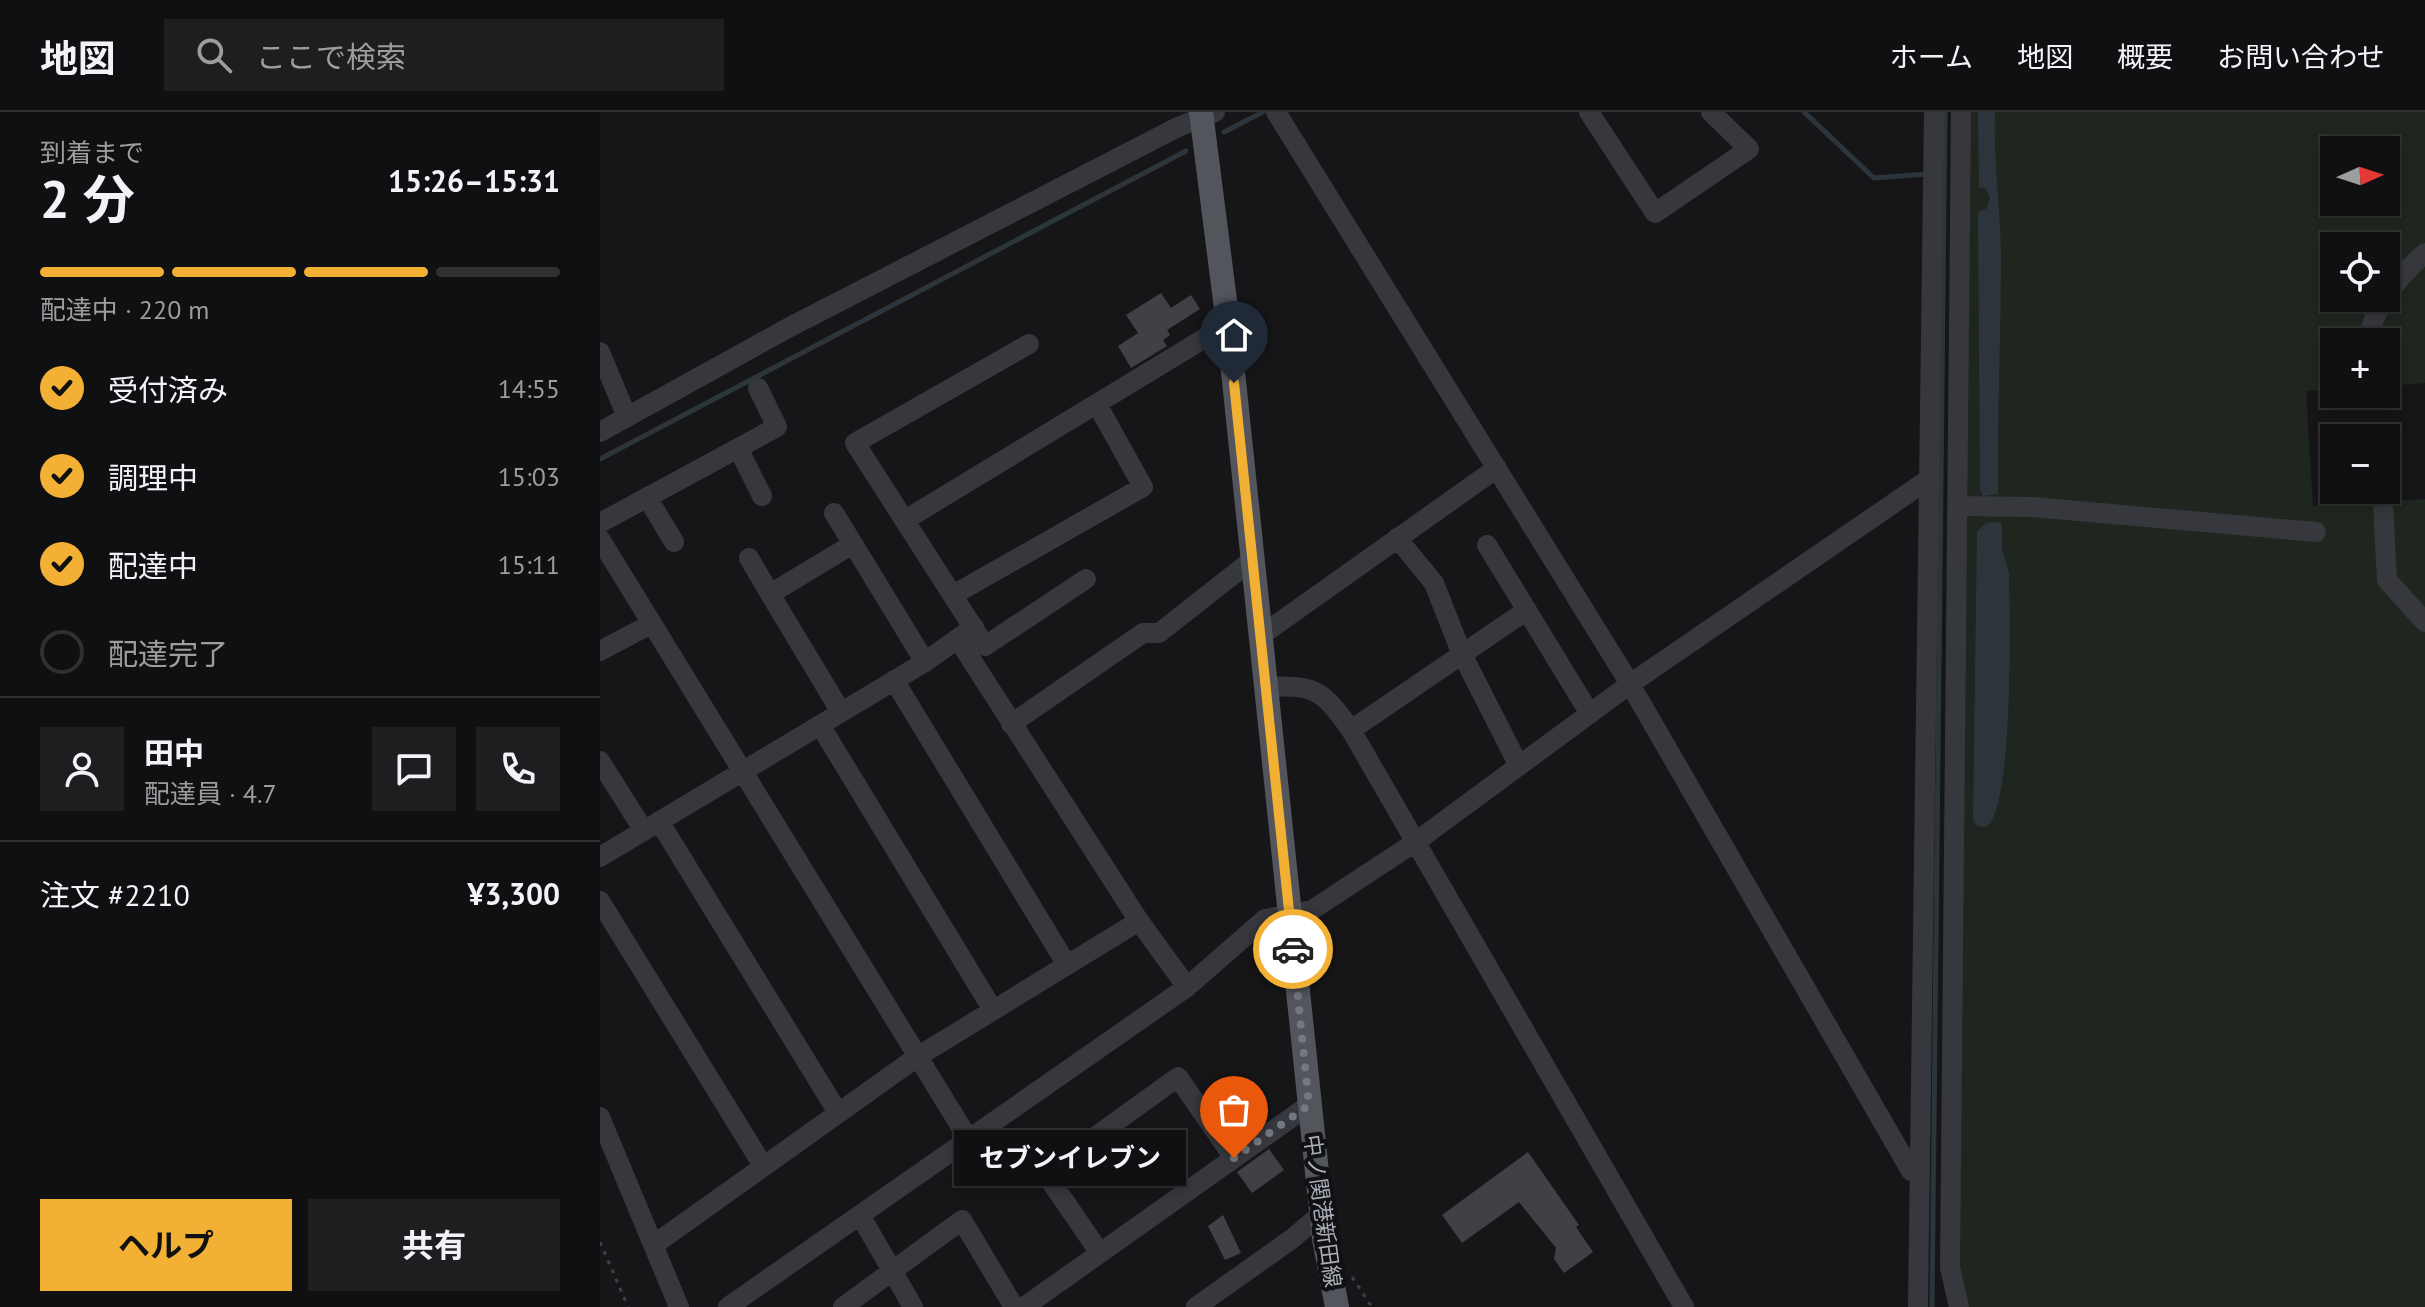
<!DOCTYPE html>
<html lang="ja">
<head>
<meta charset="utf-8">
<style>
  :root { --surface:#101012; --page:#1e1e20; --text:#f1f3f6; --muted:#9c9d9f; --line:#303032; --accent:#f2b134 }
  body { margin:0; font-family:"PT Sans","Noto Sans JP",sans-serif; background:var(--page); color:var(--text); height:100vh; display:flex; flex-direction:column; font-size:30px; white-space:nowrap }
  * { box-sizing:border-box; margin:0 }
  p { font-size:26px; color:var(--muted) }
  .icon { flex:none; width:44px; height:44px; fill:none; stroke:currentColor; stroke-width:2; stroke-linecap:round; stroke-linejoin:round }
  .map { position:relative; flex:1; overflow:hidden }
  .panel { display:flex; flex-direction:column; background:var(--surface); width:600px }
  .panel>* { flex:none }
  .needle { width:52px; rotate:87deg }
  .tools { position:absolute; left:1720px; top:24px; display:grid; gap:16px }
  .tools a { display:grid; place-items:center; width:80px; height:80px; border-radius:0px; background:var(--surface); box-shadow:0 4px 12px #0003,0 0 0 2px var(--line); font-size:40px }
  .pin { position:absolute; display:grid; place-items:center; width:68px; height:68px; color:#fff; margin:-82px -34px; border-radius:50% 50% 50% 0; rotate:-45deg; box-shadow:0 0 8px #0007 }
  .pin .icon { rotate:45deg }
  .courier { position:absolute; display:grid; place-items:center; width:80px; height:80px; margin:-40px; border:6px solid #f2b134; border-radius:50%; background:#fff; color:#222; box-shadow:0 2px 10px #0007 }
  .bubble { position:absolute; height:56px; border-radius:0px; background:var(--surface); box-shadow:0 4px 12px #0003,0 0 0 2px var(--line); font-size:26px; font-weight:700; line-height:56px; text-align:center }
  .overview em { font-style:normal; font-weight:700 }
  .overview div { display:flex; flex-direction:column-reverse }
  .overview { display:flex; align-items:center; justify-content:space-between; height:136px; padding:0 40px }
  h1 { font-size:52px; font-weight:700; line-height:60px }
  .bar { display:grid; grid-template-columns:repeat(4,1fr); gap:12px 8px; align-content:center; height:96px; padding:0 40px }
  .bar i { height:10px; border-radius:6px; background:var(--line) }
  .bar .current { background:var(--accent) }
  .bar p { grid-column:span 4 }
  .line { display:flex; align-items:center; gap:20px; padding:0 40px; border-top:2px solid var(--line) }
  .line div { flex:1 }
  .round { display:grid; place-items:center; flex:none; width:84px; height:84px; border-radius:0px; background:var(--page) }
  ol { padding:0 40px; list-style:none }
  li { display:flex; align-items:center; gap:24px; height:88px }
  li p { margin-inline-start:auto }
  li .icon { padding:8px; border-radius:50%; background:var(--accent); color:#111; stroke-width:4 }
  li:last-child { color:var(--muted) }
  li i { width:44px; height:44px; border:4px solid var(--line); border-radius:50% }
  .action { display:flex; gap:16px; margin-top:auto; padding:16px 40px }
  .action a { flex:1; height:92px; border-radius:0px; background:var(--accent); color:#111; font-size:32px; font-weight:700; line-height:92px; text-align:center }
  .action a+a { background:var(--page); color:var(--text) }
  header { display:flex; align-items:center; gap:48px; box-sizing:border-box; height:112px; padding:0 40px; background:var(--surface); border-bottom:2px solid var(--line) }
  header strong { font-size:38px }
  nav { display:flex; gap:44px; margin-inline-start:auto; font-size:28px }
  .search { width:560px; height:72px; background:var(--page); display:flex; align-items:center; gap:20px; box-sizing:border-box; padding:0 28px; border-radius:0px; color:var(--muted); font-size:30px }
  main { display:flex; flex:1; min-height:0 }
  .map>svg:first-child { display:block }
</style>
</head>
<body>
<header>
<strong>地図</strong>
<div class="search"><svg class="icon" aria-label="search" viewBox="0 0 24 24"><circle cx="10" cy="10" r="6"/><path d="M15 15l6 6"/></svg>ここで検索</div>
<nav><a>ホーム</a><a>地図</a><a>概要</a><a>お問い合わせ</a></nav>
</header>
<main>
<section class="panel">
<div class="overview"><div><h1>2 分</h1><p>到着まで</p></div><em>15:26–15:31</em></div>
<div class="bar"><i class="current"></i><i class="current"></i><i class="current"></i><i></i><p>配達中 · 220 m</p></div>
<ol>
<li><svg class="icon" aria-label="check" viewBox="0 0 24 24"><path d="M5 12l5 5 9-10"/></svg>受付済み<p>14:55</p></li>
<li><svg class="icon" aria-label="check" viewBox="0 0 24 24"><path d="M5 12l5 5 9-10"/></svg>調理中<p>15:03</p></li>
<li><svg class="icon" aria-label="check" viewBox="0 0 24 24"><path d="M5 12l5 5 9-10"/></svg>配達中<p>15:11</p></li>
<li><i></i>配達完了</li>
</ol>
<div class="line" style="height:144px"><a class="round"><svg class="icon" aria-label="person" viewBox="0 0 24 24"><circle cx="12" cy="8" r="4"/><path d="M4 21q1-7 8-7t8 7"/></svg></a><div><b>田中</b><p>配達員 · 4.7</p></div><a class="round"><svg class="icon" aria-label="chat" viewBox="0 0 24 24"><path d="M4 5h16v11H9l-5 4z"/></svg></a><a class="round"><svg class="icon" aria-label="phone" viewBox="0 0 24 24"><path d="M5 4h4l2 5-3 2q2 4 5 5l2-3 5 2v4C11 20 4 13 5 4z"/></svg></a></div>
<div class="line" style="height:104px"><div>注文 #2210</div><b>¥3,300</b></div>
<div class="action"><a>ヘルプ</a><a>共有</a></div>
</section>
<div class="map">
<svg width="1825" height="1195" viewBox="0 0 1825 1195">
  <rect width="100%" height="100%" fill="#161618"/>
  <path fill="#1e261f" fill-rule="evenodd" d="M1369 0H1825V271L1786 274V230H1734V277L1706 279 1713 394 1825 387V1195H1368L1359 1174ZM1734 38H1786V90H1734ZM1734 134H1786V186H1734Z"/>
  <path fill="#2c353c" d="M1378 0H1395C1393 50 1401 98 1401 148 1401 226 1397 304 1398 382L1383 384 1380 378 1378 100 1387 96 1390 86 1386 77 1379 75Z
    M1394 410 1402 411V436L1409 462C1410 498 1414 705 1385 715L1377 714 1373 708 1377 420 1386 411Z"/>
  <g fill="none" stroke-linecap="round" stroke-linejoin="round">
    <path stroke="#2c353c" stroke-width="5" d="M1204 0 1274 66 1327 62
      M624 20 663 0
      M0 347 586 39
      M1332 1195 1345 0"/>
  </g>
  <path fill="#404145" d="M561 181 571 196 591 183 600 197 567 218 570 223 563 228 567 234 531 256 518 234 538 221 526 203Z
    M669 1037 684 1058 652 1081 637 1060Z
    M928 1040 979 1113 976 1115 993 1140 964 1161 954 1147 956 1136 919 1090 862 1131 842 1103Z
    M623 1103 641 1141 625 1148 608 1114Z"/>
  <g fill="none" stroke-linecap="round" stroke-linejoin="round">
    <path stroke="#3d3f44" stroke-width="3" stroke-dasharray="4 6" stroke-linecap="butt" d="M0 1130 28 1195
      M752 1165 772 1195"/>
    <path stroke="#37383d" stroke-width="20" d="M676 0 1030 572 1311 1059 1320 1063
      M989 0 1055 101 1149 37 1111 0
      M1768 230C1772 196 1800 163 1825 141
      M429 232 255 331 385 534 486 467
      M0 240 27 305
      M0 320 188 216 578 15 615 0
      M138 336 162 384
      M47 385 74 430
      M1783 392 1787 468 1825 510
      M1358 394 1432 395 1716 420
      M234 401 253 432
      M305 408 628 212
      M0 411 177 315 158 276
      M797 426 834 471 861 540 919 654
      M0 427 369 1028
      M887 433 990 602
      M149 446 170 482
      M353 483 543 375 497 292
      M660 524 897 356
      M358 527 539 809 587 875
      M0 539 51 512
      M294 568 467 853
      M666 575C717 573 721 577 751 618L1084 1195
      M241 600 170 482 253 432 325 550
      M411 612 543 521H559L652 448
      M220 613 393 898
      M751 618 927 498
      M0 649 44 719
      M59 709 237 999
      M0 745 325 550 374 515
      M0 789 162 1052
      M0 1005 79 1195
      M260 1103 313 1195
      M55 1132 317 945 539 809
      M500 1141 445 1061 578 965 634 1046
      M128 1195 587 875 665 807 712 798 817 729 1030 572 1326 369
      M243 1195 362 1108 414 1195
      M424 1195 709 993
      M596 1195 693 1126 721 1102
      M1318 1195 1334 0
      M1359 1195 1350 1156 1361 0"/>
    <path stroke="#53555c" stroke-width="24" d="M601 0 628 212 724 1127 737 1195"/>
  </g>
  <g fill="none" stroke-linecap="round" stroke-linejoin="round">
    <path stroke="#757880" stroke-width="8" stroke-dasharray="0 14.4" d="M634 1046 709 993 693 837"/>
    <path stroke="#f2b134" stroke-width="10" d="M634 271 693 837"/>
  </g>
  <g text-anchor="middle" stroke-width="8" stroke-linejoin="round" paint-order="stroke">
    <g font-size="22" fill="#a8adb8" stroke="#111113">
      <text transform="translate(723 1099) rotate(82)" y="8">中ノ関港新田線</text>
    </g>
  </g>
</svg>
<div class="tools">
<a><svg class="needle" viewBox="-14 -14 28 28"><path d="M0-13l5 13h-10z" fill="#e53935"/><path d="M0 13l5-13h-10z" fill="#9c9d9f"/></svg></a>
<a><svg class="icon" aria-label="locate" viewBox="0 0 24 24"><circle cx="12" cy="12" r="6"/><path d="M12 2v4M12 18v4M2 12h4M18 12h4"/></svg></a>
<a>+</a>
<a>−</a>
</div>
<div class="pin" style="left:634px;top:1046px;background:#ea580c"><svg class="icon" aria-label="bag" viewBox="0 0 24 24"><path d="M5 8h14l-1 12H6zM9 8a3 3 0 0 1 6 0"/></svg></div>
<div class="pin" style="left:634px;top:271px;background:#1f2937"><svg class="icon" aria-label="home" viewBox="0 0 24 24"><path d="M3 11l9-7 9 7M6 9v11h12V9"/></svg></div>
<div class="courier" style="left:693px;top:837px"><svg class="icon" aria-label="car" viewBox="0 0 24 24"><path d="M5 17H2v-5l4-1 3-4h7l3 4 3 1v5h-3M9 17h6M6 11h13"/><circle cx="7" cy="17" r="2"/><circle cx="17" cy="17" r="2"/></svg></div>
<div class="bubble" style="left:354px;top:1018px;width:232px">セブンイレブン</div>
</div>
</main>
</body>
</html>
